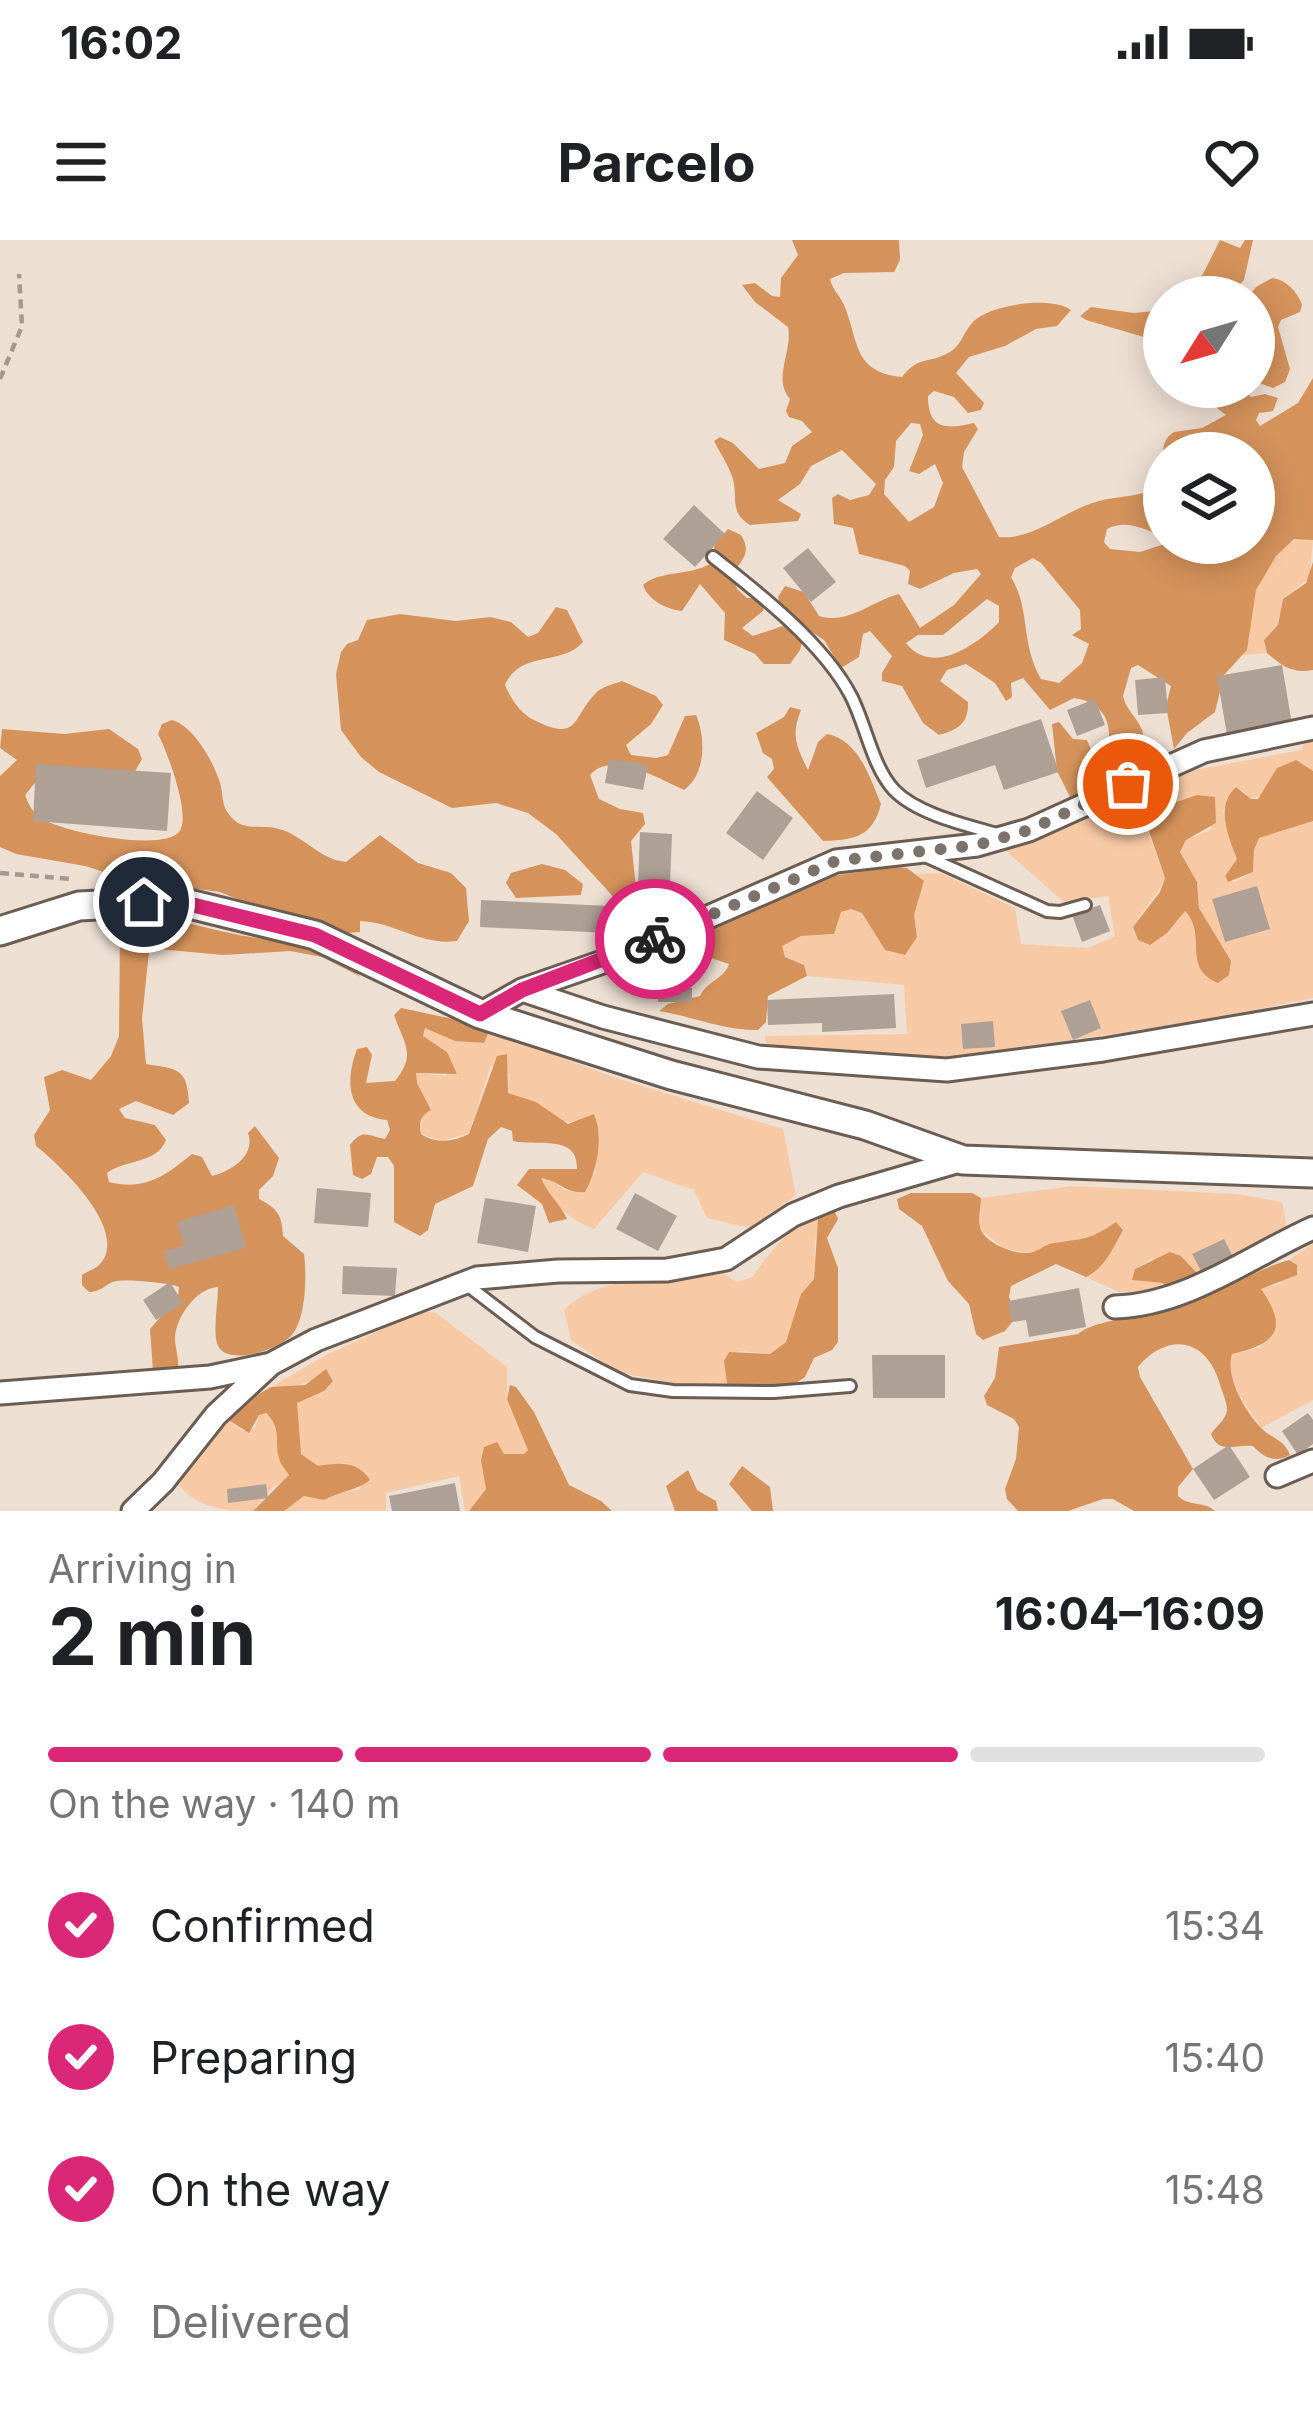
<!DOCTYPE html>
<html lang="en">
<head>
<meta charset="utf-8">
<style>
  :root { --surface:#fff; --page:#f6f6f6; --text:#202124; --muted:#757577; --line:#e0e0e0; --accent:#db2777 }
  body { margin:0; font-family:Inter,sans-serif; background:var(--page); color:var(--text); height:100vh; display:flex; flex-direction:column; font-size:45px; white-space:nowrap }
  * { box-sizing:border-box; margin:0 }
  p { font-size:39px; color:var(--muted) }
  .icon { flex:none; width:66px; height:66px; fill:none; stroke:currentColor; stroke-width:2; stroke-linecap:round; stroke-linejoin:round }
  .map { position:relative; height:1271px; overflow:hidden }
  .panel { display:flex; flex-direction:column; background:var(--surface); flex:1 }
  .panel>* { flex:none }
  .needle { width:78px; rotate:233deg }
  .tools { position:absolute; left:1143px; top:36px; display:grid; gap:24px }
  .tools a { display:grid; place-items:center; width:132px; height:132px; border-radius:50%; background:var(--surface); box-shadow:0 6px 30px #0003; font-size:60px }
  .pin { position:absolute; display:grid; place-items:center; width:102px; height:102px; color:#fff; margin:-51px; border:6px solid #fff; border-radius:50%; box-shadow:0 3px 12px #0007 }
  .courier { position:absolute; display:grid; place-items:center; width:120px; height:120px; margin:-60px; border:9px solid #db2777; border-radius:50%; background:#fff; color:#222; box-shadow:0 3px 15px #0007 }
  .summary em { font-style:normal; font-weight:700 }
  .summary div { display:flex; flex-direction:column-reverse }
  .summary { display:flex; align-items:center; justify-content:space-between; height:204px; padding:0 48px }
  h1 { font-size:78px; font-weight:700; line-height:90px }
  .bar { display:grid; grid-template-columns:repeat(4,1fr); gap:18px 12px; align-content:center; height:144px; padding:0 48px }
  .bar i { height:15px; border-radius:9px; background:var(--line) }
  .bar .on { background:var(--accent) }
  .bar p { grid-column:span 4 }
  ol { padding:0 48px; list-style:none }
  li { display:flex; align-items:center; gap:36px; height:132px }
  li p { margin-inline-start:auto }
  li .icon { padding:12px; border-radius:50%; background:var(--accent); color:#fff; stroke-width:4 }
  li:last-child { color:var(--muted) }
  li i { width:66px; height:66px; border:6px solid var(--line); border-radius:50% }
  .status { display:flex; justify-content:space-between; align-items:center; height:84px; padding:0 60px; background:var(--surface); direction:ltr }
  .status svg { height:33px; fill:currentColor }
  header { display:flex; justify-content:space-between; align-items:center; height:156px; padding:0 48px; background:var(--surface); font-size:54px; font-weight:700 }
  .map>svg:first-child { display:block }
</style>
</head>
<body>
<div class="status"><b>16:02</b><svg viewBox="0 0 49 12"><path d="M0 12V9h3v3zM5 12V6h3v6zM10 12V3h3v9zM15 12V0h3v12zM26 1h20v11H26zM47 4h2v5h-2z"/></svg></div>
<header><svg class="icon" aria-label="menu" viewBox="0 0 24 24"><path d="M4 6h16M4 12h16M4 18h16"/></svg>Parcelo<svg class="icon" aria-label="heart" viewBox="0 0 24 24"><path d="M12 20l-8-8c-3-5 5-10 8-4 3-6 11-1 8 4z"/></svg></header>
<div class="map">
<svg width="1313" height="1271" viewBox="0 0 1313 1271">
  <rect width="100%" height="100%" fill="#eedfd3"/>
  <path fill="#f7caa5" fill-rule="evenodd" d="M1300 297 1313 300 1310 337 1283 359 1278 385 1264 400 1267 413 1243 415C1252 401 1249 385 1251 368 1255 342 1276 307 1300 297Z
    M1307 496H1313V531L1296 520 1277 528 1264 554 1251 559 1242 550 1223 570 1237 619 1225 636 1235 642 1253 632 1254 610 1259 598 1313 581V758L1200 781 947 818 767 808 765 796 907 794 904 745 807 736 804 725 785 717 781 706 801 696 833 694 841 672 851 669 862 673 885 710 917 697 914 675 924 642 916 634 941 633 1015 668 1021 704 1088 708 1115 696 1108 656 1065 663 1005 610 1143 549 1195 530 1301 510ZM1197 555 1212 589 1186 600 1180 613 1197 642 1199 669 1231 721 1198 703 1194 680 1184 671 1167 693 1138 700 1133 688C1142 669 1158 657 1165 638L1143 579 1155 556 1158 569Z
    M426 787 455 801 484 803 488 794 512 799 613 837 783 889 796 955 750 988 707 978 694 950 643 932 594 989C568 979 552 964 540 938L550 939 566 951 595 934 598 904 578 883 558 881 536 862 508 853 509 834 491 825 469 893 441 901 421 894 422 875 431 870 416 843V833L446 836 448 812 423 796Z
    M1072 946 1237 954 1282 962 1289 999 1200 1038 1151 1019 1135 1029 1132 1039 1163 1042 1168 1051 1119 1052 1086 1037 1095 1032 1098 994C1074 1006 1055 999 1032 1014L1003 1008 980 989 981 958Z
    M824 972 815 999 814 1039 801 1055 786 1102 770 1114 739 1111 727 1147 687 1146 617 1132 571 1100 564 1070C600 1033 674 1039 724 1034L736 1042 753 1037C773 1006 790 988 824 972Z
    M1313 1003V1160L1261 1188C1248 1166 1224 1141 1232 1114L1261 1107 1271 1064 1260 1049 1279 1044 1297 1025 1289 1020Z
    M422 1071 436 1073 507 1127V1159L528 1210 525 1214H504L481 1221 486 1249 469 1271H465L459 1236 386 1253V1271H284L304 1256 324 1260 337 1253 359 1249 367 1234 347 1223 318 1227 301 1214 298 1207 297 1162 323 1151 333 1141 326 1130C306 1145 295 1148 271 1147L326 1115Z
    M265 1173 275 1182 279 1217 289 1234 286 1241 273 1247 253 1271C222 1271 198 1268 178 1244L227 1179 243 1191 255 1188 259 1175Z"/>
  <path fill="#d5935b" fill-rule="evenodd" d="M792 0H899L900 20 894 32 844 33 830 39C833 51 839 54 844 65 859 100 852 132 902 137 919 115 930 124 950 112 961 106 964 91 973 82 990 64 1052 56 1071 70L1057 86 1036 89 1005 106 969 117 956 133 984 163 981 170 968 173 954 157 934 151 928 156C928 191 948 189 974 183L978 189 964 212 962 227 999 297C1032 301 1067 269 1099 261 1122 255 1145 258 1164 242V295C1144 291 1128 278 1107 289L1104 302 1110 309 1140 312 1168 303H1254V213H1164V224C1162 212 1162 199 1174 192L1202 188 1226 175 1205 159 1199 147H1240L1251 157 1265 154 1278 158 1273 171 1259 173 1256 180 1260 186 1298 163 1313 138V300L1294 299 1276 316 1256 350 1247 410 1224 435 1215 472 1187 493 1174 509 1166 466 1171 446 1138 425 1131 428 1123 456C1126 470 1137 477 1142 490 1153 522 1097 553 1073 563L1057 531 1052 484 1059 482 1073 499 1087 500 1095 520H1102C1117 491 1108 463 1074 458L1050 470 1023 438 1011 443 1012 457 1006 461 995 443 966 424 947 430 940 441 968 462C969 483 958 490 939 495L923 483 902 446 882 441V433L892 416 870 391 863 394 859 417 841 428 824 400 806 388 800 410 790 424H764L755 414 724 400 725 373 700 344 682 371C666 369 649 361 643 345 660 330 689 336 710 324L715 304 728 289 741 295C753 314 740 320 733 335L737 349 747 358H760L764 364 763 371 742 388 753 396 786 385 778 357 785 346 804 352 819 376C848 385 872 361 899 354L920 388 954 365 981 334 977 329 954 333 920 349 908 344 910 331 905 326 859 314 853 288 834 284 832 258 838 254 850 260 869 255 876 244 842 210 811 226 800 244 778 260 801 274 798 281 750 285C729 272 738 259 733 239 729 226 720 213 714 201L720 197 733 203 759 229 785 223 792 206 812 192 802 181 789 177 786 171 790 159C772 139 793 111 788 87L755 62 742 45 755 43 772 56 780 57 781 38 798 15ZM911 183 920 184 923 195 909 231 919 234 935 224 943 243 934 267 909 282 884 254 885 240 894 227 896 201ZM1033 318 1041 323 1080 370 1081 389 1072 395 1089 404 1082 423 1059 443 1041 439C1020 403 1031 370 1011 337L1015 328ZM987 359 999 366V382C978 404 932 437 906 403L918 395H943Z
    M1220 0 1240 8 1245 0H1253L1244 40 1228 57H1184L1203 34Z
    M1272 38C1285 39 1298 52 1302 65L1300 72 1281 80 1278 87 1290 129 1285 142 1273 148 1254 141V57H1248L1256 47Z
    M1091 67 1134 73 1164 70V103L1086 80 1080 76Z
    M1313 322V430C1292 434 1282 426 1267 413L1264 400 1278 385 1283 359 1306 343Z
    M556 367 567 370 583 402C563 426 520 410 505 445 512 461 521 474 536 481 579 502 572 478 595 454 602 446 612 445 622 441L656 456 663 465 651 484 626 505 631 515 656 518 668 515 685 476 696 475C706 498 706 534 684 550 659 539 612 510 590 535L599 559 620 569 643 573 645 584 631 601 637 656 629 664 618 662 556 594 528 573 496 563 452 568 379 532 361 517 341 490 336 434 341 412 347 404 358 400 367 380 400 374 456 381 490 377 511 382 528 397 538 393Z
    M790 467 801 470C791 495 796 506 808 530L818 502 827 494C859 500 870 538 881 564 873 597 854 600 823 601L767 537 774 529 772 519 763 513 756 493 784 477Z
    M172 480C194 486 215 524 221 546 223 556 222 565 228 573 242 594 260 583 279 589 303 595 320 620 346 622L380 595 418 623 451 633 466 648 469 681 457 701C421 706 395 682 360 681V692L348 693 273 674 220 652 129 640 85 626 16 614 0 607V536L17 520 0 508 2 489 64 494 109 489 138 509 142 519 130 540 39 538 25 555C29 565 32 572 41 578 60 592 163 612 179 592 192 577 167 511 158 494L162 484Z
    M1296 520 1313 531V581L1259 598 1254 610 1253 632 1228 642 1225 636 1237 619C1228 595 1215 566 1236 547L1251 559H1258L1277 528Z
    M1148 555 1155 556 1159 568 1197 555 1215 557 1216 583 1186 600 1180 612 1197 642 1199 668 1231 721 1229 735 1218 743C1181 728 1208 694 1185 671L1167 693 1150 705 1138 700 1133 687 1160 652 1165 638 1140 565Z
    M542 624 565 630 583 644 581 655 516 658 506 643 511 633Z
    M895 627 907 628 924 641 914 675 917 697 905 715 885 710 862 673 851 669 841 672 834 694 801 696 782 706 785 717 804 725 807 736 768 756 766 782 758 790C721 790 695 777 659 771L668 764 700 756C707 741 724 739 729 724L685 709 678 695 817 638Z
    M148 677C180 679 208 689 239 695 282 703 328 703 361 737L322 717 290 711 223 715 158 709 149 712 142 779 146 824C178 829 187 828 189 863L173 875 136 861 119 869 125 878 155 885 166 900C157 924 126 919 107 933L109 942C145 951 165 936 192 914L202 917 212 936C232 931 256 915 248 893L255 886 279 918 273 936 259 950V959C278 969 282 975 283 996L304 1014C307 1035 306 1080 291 1096 278 1110 224 1128 217 1103 213 1092 218 1061 218 1047 197 1048 176 1076 175 1098 175 1108 179 1117 178 1128L171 1135 153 1131 150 1089 178 1057 179 1047C172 1043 125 1039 117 1041 105 1043 103 1052 89 1052L82 1045V1035C88 1031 95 1029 99 1025 132 992 58 923 36 906L34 895 50 870 44 837 62 830 91 840 111 816 119 796 120 689Z
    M401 768 472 783 481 781 488 794 484 803 455 801 425 788 423 796 447 812 457 834 416 833 417 843 431 870C420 876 419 882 421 894 436 904 453 902 469 894L497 816 507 814 508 853 536 862 568 884 594 874C604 897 597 931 585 952 566 954 558 940 541 938 548 955 560 963 567 979L549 983 542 964 517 945 529 929H577C578 893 537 907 513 901L512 891 501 887 488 899 473 946 435 964 428 990 420 996 394 982V926L388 917H377L371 934 362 939 353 935 350 905C362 888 369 896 385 899L390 890 387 880C346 876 345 841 357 809L367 807 372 815 366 843 395 841C417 814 404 804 394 775Z
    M911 953H972L981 958C981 967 978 979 980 987 984 1003 1013 1014 1028 1013 1037 1013 1044 1004 1054 1003 1085 998 1088 1001 1116 982L1123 990C1113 1008 1106 1027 1086 1037L1056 1024 1011 1046 1009 1057 1017 1076 1005 1091 983 1100 976 1094 969 1064 948 1041 922 986 899 969 897 959Z
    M834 970 838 979 827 998 838 1028V1102L832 1110 814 1118 805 1137 787 1149 736 1156 728 1150 724 1121 729 1112 770 1114 786 1102 801 1054 814 1039 818 979 824 972Z
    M1170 1012 1181 1016 1212 1049C1240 1044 1262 1027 1289 1020L1297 1025V1035L1261 1049C1290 1090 1275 1104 1232 1114 1225 1137 1245 1171 1261 1188 1272 1199 1284 1199 1290 1215 1275 1223 1264 1218 1253 1206 1234 1204 1219 1215 1211 1194 1216 1186 1226 1180 1227 1170 1227 1161 1221 1150 1219 1141 1205 1098 1167 1092 1138 1127L1140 1137 1193 1229 1178 1247V1256C1189 1267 1205 1261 1215 1271H1134L1113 1259H1103L1068 1271H1018L1007 1259 1005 1249 1016 1219 1019 1187 1014 1179 987 1165 984 1156 995 1138 999 1107 1078 1094C1097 1078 1155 1076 1161 1069 1164 1067 1167 1055 1168 1051L1163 1043 1132 1040 1135 1029Z
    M326 1129 333 1141 324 1151 297 1163 301 1214 318 1226C339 1223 357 1220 370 1240 356 1251 340 1251 324 1260L304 1256 284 1271H253L289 1235C285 1229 280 1224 279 1218 274 1199 282 1188 266 1173L259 1175 249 1193 227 1179 233 1169 271 1147 305 1145Z
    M510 1145 516 1147 534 1172 569 1245 601 1261 612 1271H469L486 1249 481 1221 484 1207 497 1202 504 1214H524L528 1210 507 1159Z
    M742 1226 770 1247 773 1271H752L729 1244Z
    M688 1230 697 1250 716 1261 718 1271H675L666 1246Z"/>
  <path fill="#aea095" d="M694 265 725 294 695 327 663 299Z
    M808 308 836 342 811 362 783 328Z
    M1282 425 1292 484 1227 495 1217 436Z
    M1165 437 1168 473 1138 475 1135 440Z
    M1095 459 1105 485 1077 496 1067 470Z
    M1041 479 1059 532 1004 550 995 525 926 548 917 520Z
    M609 519 648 525 643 550 605 543Z
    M36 524 171 533 167 591 33 581Z
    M757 551 793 578 763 620 726 593Z
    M640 592 672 594 669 671 637 670Z
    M1257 646 1270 689 1225 702 1212 659Z
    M481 660 610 666 609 693 480 687Z
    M1100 665 1110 691 1082 702 1072 675Z
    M658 747 692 748V762H658Z
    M894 754 896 788 822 792V783L768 785 767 760Z
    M1090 760 1101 788 1073 800 1061 771Z
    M993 781 995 807 963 809 961 784Z
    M317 948 371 953 368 987 314 983Z
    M635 953 677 976 658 1011 616 989Z
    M485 958 536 966 528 1012 477 1003Z
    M234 965 246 1008 169 1029 164 1011 184 1006 177 982Z
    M1224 999 1232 1015 1201 1031 1192 1014Z
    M343 1026 397 1028 395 1056 342 1054Z
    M170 1042 183 1063 156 1080 143 1060Z
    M1079 1048 1086 1087 1029 1097 1026 1080 1012 1082 1008 1061Z
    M872 1115H945V1158H873Z
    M1308 1173 1313 1180V1204L1298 1215 1282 1191Z
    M1229 1205 1250 1237 1214 1260 1193 1229Z
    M455 1243 460 1271H392L389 1256Z
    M266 1244 268 1258 228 1263 227 1249Z"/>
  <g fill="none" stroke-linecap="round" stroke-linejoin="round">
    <defs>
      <path id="service" d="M713 317C759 353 824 404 851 456 866 485 872 526 894 550 917 574 966 585 997 594
        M925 616 1047 671 1060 672 1085 665
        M467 1045 535 1097 630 1145 673 1151 774 1152 850 1146"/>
      <path id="minor" d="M522 750 603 777 758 817 947 830 1103 810 1313 774
        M480 774 522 750 617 717 836 621 977 605 1029 590 1204 511 1313 488
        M1115 1067C1186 1065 1249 1017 1313 988
        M0 1153 210 1137 271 1124 316 1100 477 1038 558 1031 667 1030 726 1019 793 975 839 956 963 920
        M1277 1236 1313 1221
        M133 1271 163 1242 216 1175 271 1124"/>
      <path id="tertiary" d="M0 691 79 666 177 661 315 695 480 774 671 835 865 885 963 920 1313 933"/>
    </defs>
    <use href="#service" stroke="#6a5e54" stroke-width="16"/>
    <use href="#minor" stroke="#6a5e54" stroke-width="27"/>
    <use href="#tertiary" stroke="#6a5e54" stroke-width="33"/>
    <path stroke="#a49990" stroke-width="4.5" stroke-dasharray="9 6" stroke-linecap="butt" d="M0 139 22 86 19 34
      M0 633 72 639"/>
    <use href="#service" stroke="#fff" stroke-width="10"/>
    <use href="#minor" stroke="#fff" stroke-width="21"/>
    <use href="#tertiary" stroke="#fff" stroke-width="27"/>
  </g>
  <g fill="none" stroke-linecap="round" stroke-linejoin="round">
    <path stroke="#7c736c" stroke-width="12" stroke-dasharray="0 21.6" d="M655 699 836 621 977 605 1029 590 1128 544"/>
    <path stroke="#db2777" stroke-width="15" d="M144 662 177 661 315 695 480 774 522 750 655 699"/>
  </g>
</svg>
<div class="tools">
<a><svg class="needle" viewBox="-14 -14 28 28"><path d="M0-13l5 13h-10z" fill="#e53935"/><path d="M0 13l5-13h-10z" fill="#757577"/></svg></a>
<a><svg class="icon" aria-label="layers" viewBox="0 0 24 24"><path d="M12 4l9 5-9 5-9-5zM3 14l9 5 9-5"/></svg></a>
</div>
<div class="pin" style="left:1128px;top:544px;background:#ea580c"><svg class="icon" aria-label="bag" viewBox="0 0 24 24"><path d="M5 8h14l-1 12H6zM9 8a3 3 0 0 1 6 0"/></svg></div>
<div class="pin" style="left:144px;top:662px;background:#1f2937"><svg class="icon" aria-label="home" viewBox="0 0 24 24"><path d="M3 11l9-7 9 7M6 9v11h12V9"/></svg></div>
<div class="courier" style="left:655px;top:699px"><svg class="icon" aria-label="bike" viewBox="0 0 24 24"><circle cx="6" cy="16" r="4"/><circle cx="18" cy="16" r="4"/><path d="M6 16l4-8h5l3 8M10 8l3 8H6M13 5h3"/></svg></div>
</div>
<section class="panel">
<div class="summary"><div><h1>2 min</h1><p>Arriving in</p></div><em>16:04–16:09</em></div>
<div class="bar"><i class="on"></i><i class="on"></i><i class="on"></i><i></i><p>On the way · 140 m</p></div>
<ol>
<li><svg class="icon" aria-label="check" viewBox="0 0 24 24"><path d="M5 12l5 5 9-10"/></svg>Confirmed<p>15:34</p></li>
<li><svg class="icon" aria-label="check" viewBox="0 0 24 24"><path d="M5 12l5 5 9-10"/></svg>Preparing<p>15:40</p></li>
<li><svg class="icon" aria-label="check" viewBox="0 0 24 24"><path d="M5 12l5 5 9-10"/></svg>On the way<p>15:48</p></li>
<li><i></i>Delivered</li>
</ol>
</section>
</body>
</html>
